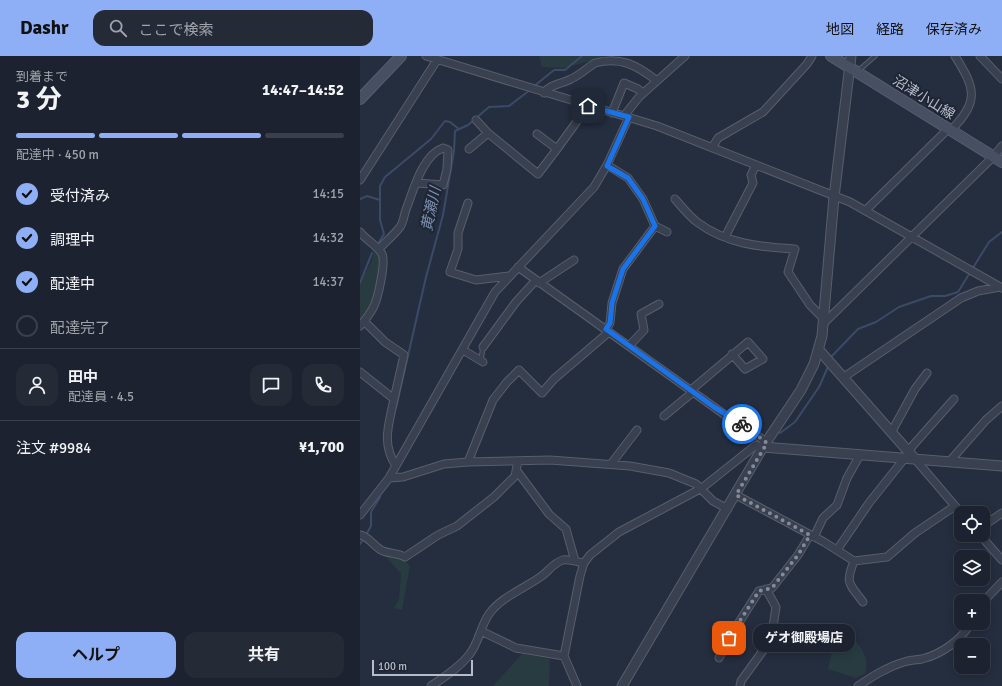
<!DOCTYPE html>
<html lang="ja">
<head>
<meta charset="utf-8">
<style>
  :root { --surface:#1c222f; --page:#252a37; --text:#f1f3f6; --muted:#a0a4aa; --line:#3a3f4b; --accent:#8eaef6 }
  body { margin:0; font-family:Signika,"Noto Sans JP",sans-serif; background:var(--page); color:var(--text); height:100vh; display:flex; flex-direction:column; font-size:15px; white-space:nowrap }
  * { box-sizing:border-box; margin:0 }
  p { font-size:13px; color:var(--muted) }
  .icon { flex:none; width:22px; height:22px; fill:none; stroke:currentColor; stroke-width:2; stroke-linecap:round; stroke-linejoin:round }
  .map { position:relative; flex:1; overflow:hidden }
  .drawer { display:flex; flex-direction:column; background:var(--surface); width:360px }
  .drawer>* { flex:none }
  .fabs { position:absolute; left:594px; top:450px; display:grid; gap:8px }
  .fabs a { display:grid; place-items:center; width:36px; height:36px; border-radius:8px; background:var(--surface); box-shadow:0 2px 10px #0003,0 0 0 1px var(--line); font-size:20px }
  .scale { position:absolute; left:12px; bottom:10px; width:101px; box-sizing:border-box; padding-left:4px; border:2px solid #b6bcc9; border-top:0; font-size:11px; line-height:14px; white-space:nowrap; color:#b6bcc9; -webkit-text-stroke:3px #1e2534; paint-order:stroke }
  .pin { position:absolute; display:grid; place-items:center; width:34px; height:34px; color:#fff; margin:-17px; border-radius:8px; box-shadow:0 2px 6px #0006 }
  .courier { position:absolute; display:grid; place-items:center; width:40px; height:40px; margin:-20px; border:3px solid #1a73e8; border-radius:50%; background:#fff; color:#222; box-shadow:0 1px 5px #0007 }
  .bubble { position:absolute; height:28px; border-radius:12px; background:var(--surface); box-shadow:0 2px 10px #0003,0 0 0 1px var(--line); font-size:13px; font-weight:700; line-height:28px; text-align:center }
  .head em { font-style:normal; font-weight:700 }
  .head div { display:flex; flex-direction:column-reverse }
  .head { display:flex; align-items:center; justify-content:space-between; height:68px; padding:0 16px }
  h1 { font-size:26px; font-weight:700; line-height:30px }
  .bar { display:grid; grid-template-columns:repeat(4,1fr); gap:6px 4px; align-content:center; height:48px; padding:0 16px }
  .bar i { height:5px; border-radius:3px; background:var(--line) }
  .bar .active { background:var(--accent) }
  .bar p { grid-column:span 4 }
  .line { display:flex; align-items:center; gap:10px; padding:0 16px; border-top:1px solid var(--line) }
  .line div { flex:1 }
  .round { display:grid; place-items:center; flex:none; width:42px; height:42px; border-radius:12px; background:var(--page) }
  ol { padding:0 16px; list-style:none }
  li { display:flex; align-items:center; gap:12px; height:44px }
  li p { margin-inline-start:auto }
  li .icon { padding:4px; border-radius:50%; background:var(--accent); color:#111; stroke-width:4 }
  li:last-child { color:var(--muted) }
  li i { width:22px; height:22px; border:2px solid var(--line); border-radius:50% }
  .action { display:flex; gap:8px; margin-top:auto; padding:8px 16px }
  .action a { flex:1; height:46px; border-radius:12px; background:var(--accent); color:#111; font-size:16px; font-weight:700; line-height:46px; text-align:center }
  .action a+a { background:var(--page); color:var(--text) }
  header { display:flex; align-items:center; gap:24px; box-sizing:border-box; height:56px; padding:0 20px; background:var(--accent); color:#111 }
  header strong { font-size:19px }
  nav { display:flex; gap:22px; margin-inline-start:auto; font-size:14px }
  .search { width:280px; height:36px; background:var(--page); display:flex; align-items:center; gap:10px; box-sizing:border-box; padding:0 14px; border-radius:12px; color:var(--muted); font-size:15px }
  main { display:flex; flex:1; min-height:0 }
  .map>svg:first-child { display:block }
</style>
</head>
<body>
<header>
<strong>Dashr</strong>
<div class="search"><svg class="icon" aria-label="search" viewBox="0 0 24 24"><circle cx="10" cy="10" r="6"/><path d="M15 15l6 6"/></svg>ここで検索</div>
<nav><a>地図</a><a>経路</a><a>保存済み</a></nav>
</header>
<main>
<section class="drawer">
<div class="head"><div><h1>3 分</h1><p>到着まで</p></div><em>14:47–14:52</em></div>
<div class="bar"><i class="active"></i><i class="active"></i><i class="active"></i><i></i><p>配達中 · 450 m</p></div>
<ol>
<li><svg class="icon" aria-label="check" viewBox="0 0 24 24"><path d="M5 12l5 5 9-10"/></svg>受付済み<p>14:15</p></li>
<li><svg class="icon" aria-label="check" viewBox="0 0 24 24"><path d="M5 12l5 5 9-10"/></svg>調理中<p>14:32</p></li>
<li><svg class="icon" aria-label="check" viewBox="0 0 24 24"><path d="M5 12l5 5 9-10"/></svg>配達中<p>14:37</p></li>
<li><i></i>配達完了</li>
</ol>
<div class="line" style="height:72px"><a class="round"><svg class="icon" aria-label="person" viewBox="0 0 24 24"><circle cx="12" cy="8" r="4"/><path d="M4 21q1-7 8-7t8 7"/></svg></a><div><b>田中</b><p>配達員 · 4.5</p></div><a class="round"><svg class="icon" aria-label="chat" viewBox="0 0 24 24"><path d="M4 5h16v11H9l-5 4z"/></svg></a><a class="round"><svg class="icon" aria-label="phone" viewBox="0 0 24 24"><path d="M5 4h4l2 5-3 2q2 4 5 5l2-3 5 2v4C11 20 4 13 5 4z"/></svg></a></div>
<div class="line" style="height:52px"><div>注文 #9984</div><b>¥1,700</b></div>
<div class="action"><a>ヘルプ</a><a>共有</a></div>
</section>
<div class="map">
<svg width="642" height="630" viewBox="0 0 642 630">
  <rect width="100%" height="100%" fill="#252e3f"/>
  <path fill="#273b40" d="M179 0H241L242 2 203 12 182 11Z
    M14 195 20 202 21 210 15 242 0 267V226L11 207Z
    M23 497 43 502 50 510 42 554 34 552 39 543 41 518Z
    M487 577C500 589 510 600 505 618L496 622 468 613 472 596 480 593 486 587Z
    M162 598 190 603 189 630H133Z"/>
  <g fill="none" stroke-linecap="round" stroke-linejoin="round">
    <path stroke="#3b4a67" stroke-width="2" d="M173 31 194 14H205L222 0
      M0 143 7 140 20 144
      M19 186 24 178 20 164V130L25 121 71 83 85 65 90 66 99 73
      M0 227 12 197
      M471 301 498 273 516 266 539 251 571 240H585L598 236 629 186 642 176
      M36 352 66 221 83 159 94 95 95 75 108 69 129 51 149 50 170 34
      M420 377 435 366 459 331 468 311
      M6 479 11 470V456L20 441
      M0 488 4 482"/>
    <defs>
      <path id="service" d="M498 15 515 0
        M121 304 123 291"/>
      <path id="minor" d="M66 0 297 70 490 146 642 232
        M620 0 642 23
        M184 37C190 28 202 28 211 23 220 19 227 12 235 7 260 0 277 9 297 25
        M252 57 264 27 278 33 283 37
        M264 60 279 41 325 0
        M116 64 128 77 178 118 197 93 177 78
        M591 74C620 45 615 32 595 0
        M352 92 358 82 403 56 447 8 452 0
        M109 93 128 77
        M197 93 228 50
        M0 124 77 4
        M315 143C322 151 329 160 337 166 366 188 400 191 435 193L428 216 450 249 464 263
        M108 147 98 177V193L90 216 116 224 149 220
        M506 154 589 72
        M295 170 307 176
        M0 176C6 184 17 189 22 198 26 206 18 243 13 252 10 258 5 264 0 270
        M365 181 393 127 391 119 396 109
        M19 193C25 186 34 179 40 171 44 166 44 157 47 151 54 132 63 99 83 92L88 94 87 113 83 129 57 127
        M158 211 333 336 365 359 374 362 407 387
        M179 227 214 204
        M4 265 25 286 44 299 34 343
        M463 268 634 100 642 90
        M246 273 250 267 252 247 263 213 295 170 283 143 268 122 247 109
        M269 290 284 274 281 258 299 248
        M123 291 156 246 176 224
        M103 294 123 306
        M0 316 34 343C29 368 21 387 36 410
        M484 321 601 242 618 235 640 231
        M330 335 388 286 403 303 385 313 372 298
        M304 360 333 336
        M532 375 555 333 567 317
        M548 395 594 343
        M555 403 601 457
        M108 406 133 344 147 326 159 314 182 337 194 323 249 276
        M589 406 626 364 642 350
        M251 408 277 374
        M157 415 189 458 206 473 215 505
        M29 422 135 236 234 131 247 109 269 61
        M376 439 464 486 494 505 527 501 555 477 595 450
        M0 459 29 422 43 421 84 408 108 406 190 404 270 410 309 417 336 428 353 445 368 453
        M623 470 642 457
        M0 479C10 481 14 491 23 495 31 498 38 497 45 501L78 479 97 470 134 441 155 420 158 405
        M620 479 642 504
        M454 481 463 462 477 449 487 422 500 399
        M477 494 509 447 544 403
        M494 505C485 528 489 527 503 546
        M623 546 642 526
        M121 575 156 592 204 600
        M359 602 369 582 399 535 412 532 438 499 450 479
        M71 630C84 621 99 612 109 599 119 587 120 571 129 558 142 540 166 532 183 519 189 514 195 506 203 504 209 503 218 506 224 507
        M217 630 204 600 220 520 224 507 230 499 259 476 342 432 396 389 403 391
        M380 630 381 625 405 592 412 577 416 551 406 533
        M498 630C513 620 527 611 544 606 550 604 556 604 562 603 582 598 601 584 611 567"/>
      <path id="tertiary" d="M459 294 555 403
        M403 391 642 410
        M262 630 403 391 441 334 454 308 462 280 474 141 491 0"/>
      <path id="secondary" d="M471 0 642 106
        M0 43 41 0"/>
    </defs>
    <use href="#service" stroke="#575e6c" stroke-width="5.5"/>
    <use href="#minor" stroke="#575e6c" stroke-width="9"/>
    <use href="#tertiary" stroke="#575e6c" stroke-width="11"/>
    <use href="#secondary" stroke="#575e6c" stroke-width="12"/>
    <use href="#service" stroke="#39404f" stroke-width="3.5"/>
    <use href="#minor" stroke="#39404f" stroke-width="7"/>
    <use href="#tertiary" stroke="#39404f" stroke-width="9"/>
    <use href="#secondary" stroke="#474f62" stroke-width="10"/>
  </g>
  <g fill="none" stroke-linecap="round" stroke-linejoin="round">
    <path stroke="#838a99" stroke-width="4" stroke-dasharray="0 7.2" d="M369 582 399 535 412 532 438 499 450 479 376 439 407 387 382 368"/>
    <path stroke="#1a73e8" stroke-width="5" d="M228 50 269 61 247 110 268 122 283 143 295 170 263 213 252 247 250 267 246 273 354 351 382 368"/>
  </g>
  <g text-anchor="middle" stroke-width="4" stroke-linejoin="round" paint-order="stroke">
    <g font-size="14" fill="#b6bcc9" stroke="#1e2534">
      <text transform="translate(564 41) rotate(32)" y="5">沼津小山線</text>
    </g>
    <g font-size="15" font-style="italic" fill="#7d8fb0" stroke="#1e2534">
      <text transform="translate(71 153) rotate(-78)" y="5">黄瀬川</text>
    </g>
  </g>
</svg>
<div class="fabs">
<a><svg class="icon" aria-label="locate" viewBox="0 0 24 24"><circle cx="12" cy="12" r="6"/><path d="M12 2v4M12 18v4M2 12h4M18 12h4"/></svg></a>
<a><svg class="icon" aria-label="layers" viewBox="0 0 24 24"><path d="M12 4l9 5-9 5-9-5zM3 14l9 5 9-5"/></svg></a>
<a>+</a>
<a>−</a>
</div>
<div class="scale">100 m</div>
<div class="pin" style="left:369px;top:582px;background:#ea580c"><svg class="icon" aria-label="bag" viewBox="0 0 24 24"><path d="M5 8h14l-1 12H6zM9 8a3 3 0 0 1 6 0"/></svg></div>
<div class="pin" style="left:228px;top:50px;background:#1f2937"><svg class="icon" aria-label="home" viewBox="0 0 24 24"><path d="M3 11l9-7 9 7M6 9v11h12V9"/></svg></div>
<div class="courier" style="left:382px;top:368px"><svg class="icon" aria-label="bike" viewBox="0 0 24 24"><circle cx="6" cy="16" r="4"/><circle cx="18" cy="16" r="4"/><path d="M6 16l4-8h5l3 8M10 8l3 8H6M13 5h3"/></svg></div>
<div class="bubble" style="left:393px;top:568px;width:102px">ゲオ御殿場店</div>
</div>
</main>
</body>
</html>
